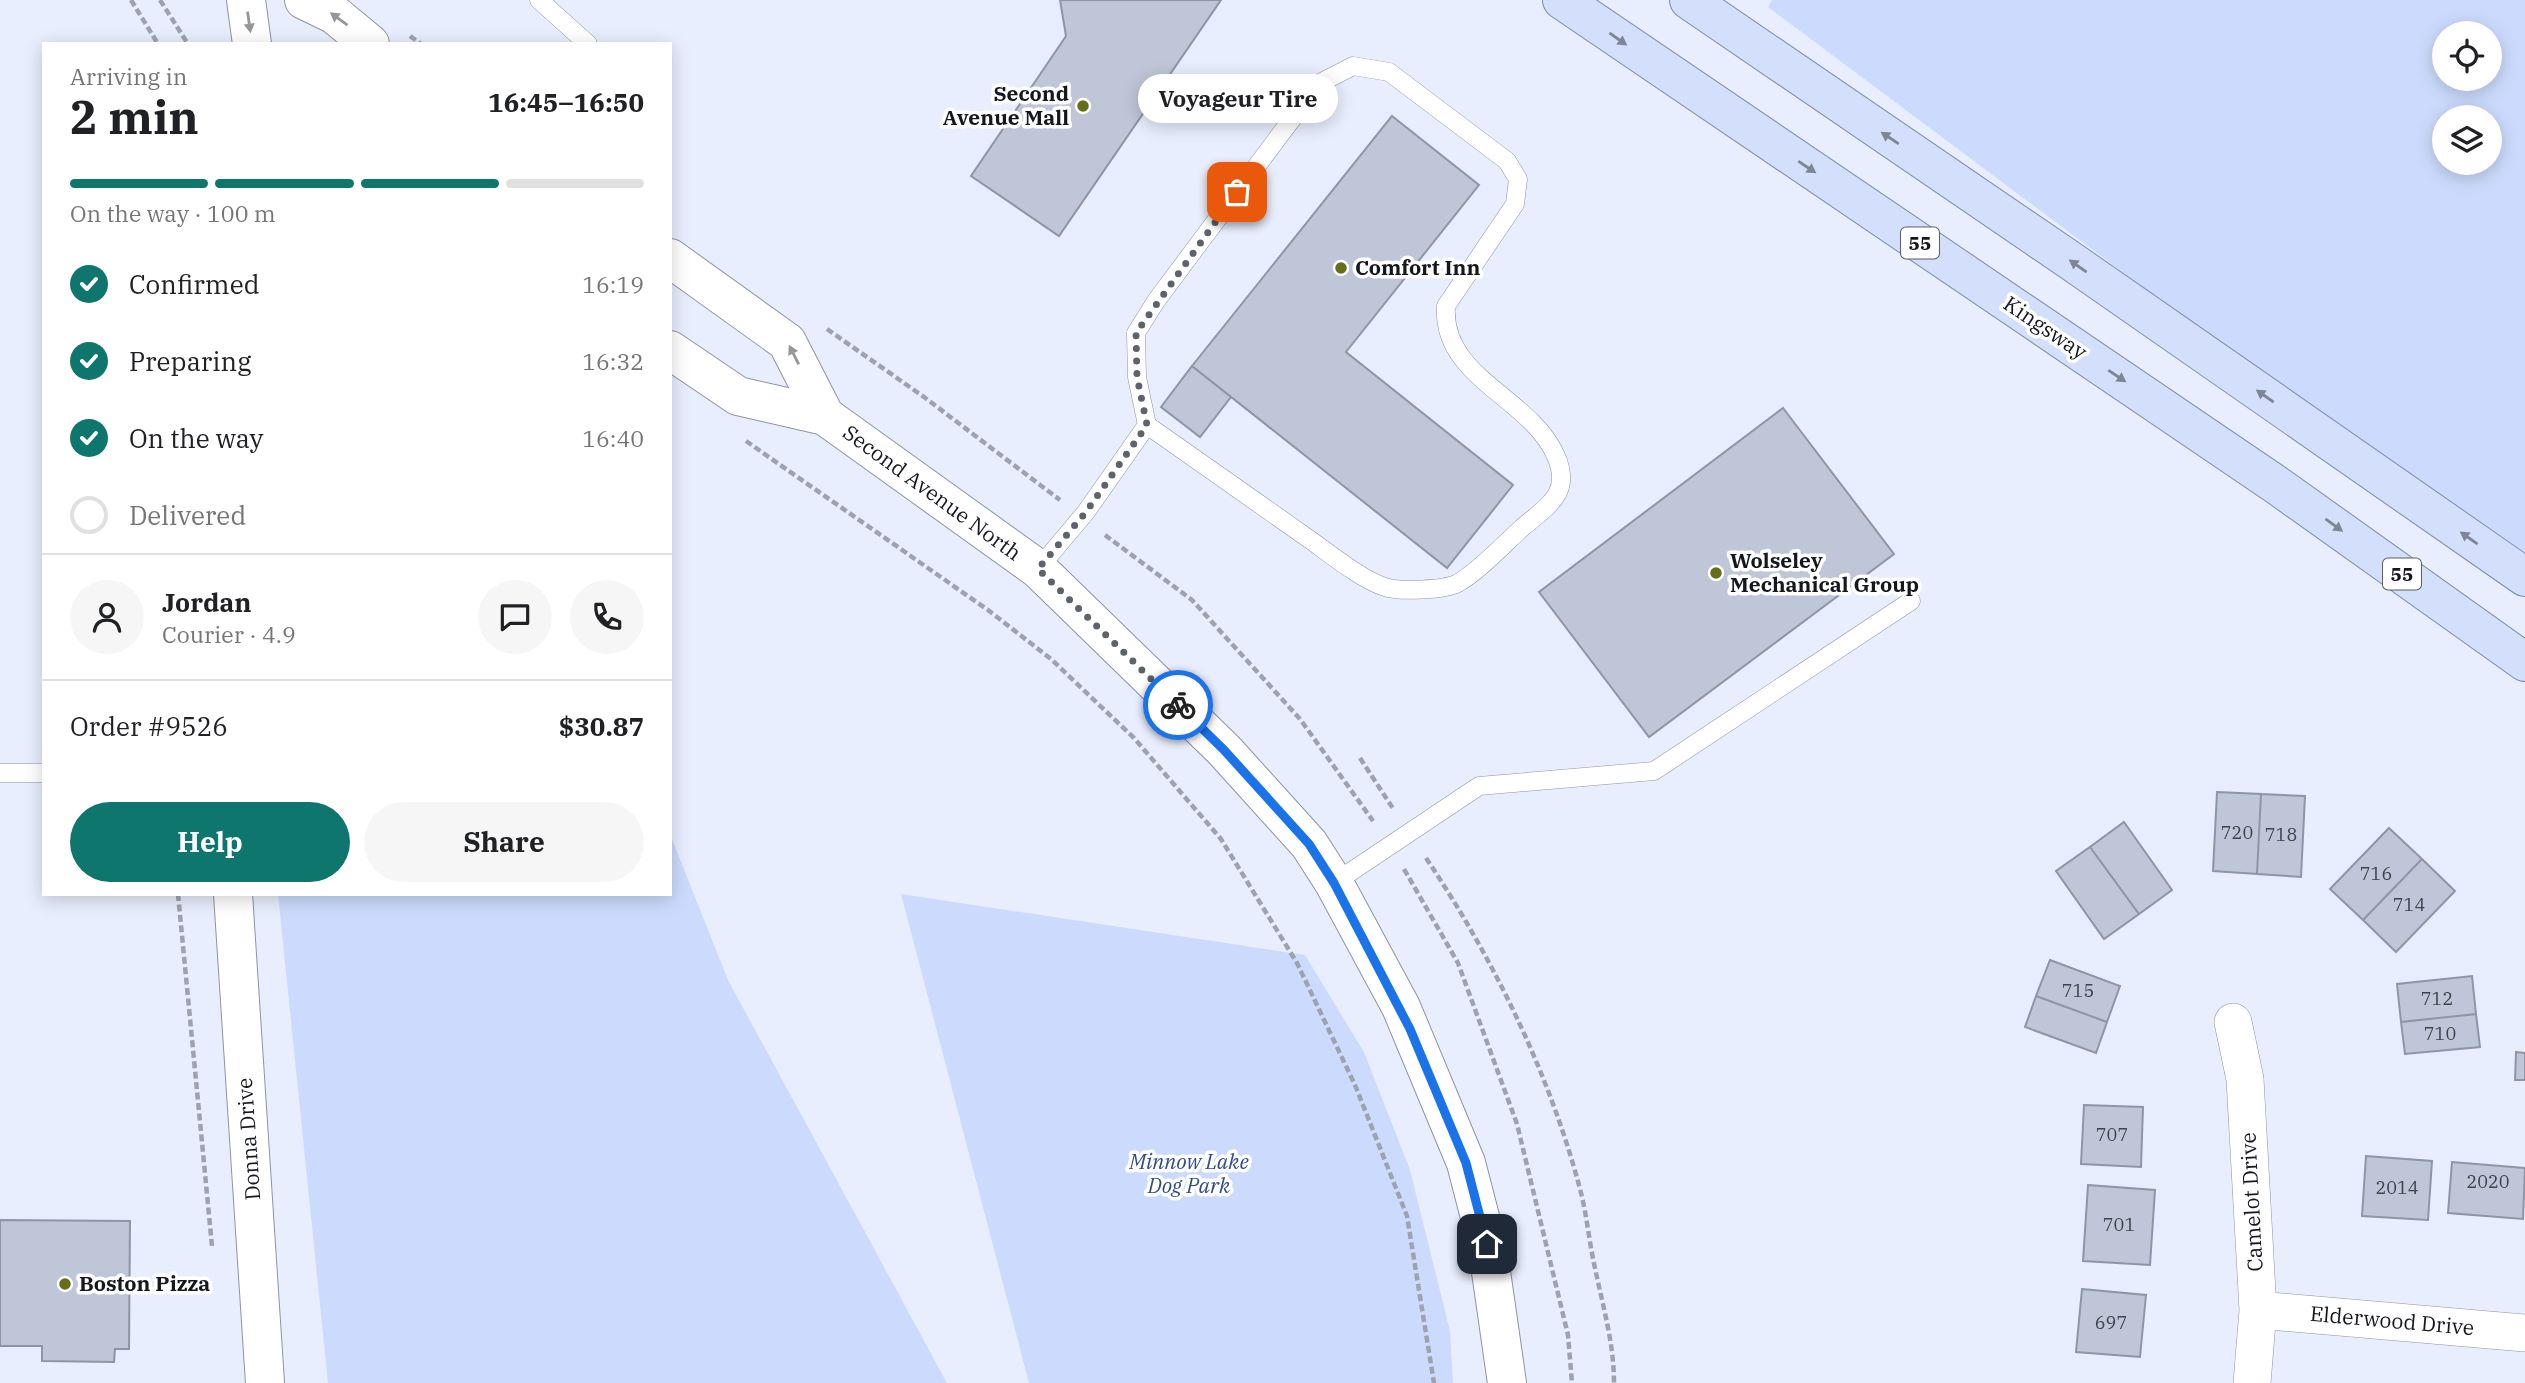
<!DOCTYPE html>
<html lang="en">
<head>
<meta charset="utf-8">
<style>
  :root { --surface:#fff; --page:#f6f6f6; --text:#202124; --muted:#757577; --line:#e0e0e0; --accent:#0f766e }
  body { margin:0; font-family:"IBM Plex Serif",serif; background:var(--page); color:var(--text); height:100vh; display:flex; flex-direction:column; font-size:26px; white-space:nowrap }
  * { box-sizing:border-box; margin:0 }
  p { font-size:23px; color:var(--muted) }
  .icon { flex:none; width:38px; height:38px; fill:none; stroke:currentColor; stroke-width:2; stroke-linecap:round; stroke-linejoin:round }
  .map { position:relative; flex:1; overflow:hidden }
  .drawer { position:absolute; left:42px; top:42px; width:630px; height:854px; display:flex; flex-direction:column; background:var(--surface); border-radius:0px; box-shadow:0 4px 18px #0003 }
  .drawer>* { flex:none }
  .tools { position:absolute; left:2432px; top:21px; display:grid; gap:14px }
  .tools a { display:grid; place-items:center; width:70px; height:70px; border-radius:50%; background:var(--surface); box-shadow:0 4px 18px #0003; font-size:35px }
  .pin { position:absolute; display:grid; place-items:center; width:60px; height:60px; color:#fff; margin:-30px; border-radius:14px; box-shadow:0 4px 10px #0006 }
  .courier { position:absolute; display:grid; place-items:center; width:70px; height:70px; margin:-35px; border:5px solid #1a73e8; border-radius:50%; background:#fff; color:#222; box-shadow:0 2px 9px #0007 }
  .bubble { position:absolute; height:49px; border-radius:24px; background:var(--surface); box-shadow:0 4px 18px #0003; font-size:23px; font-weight:700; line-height:49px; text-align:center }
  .overview em { font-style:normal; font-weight:700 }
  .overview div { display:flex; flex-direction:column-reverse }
  .overview { display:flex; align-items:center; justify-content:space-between; height:119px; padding:0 28px }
  h1 { font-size:46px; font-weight:700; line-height:52px }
  .bar { display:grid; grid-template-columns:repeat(4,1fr); gap:10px 7px; align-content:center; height:84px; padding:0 28px }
  .bar i { height:9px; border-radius:5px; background:var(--line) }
  .bar .current { background:var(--accent) }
  .bar p { grid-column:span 4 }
  .line { display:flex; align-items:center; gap:18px; padding:0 28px; border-top:2px solid var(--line) }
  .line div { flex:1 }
  .round { display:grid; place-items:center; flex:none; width:74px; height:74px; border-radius:37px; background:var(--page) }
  ol { padding:0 28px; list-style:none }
  li { display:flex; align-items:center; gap:21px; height:77px }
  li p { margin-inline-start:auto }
  li .icon { padding:7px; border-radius:50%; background:var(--accent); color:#fff; stroke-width:4 }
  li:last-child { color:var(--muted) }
  li i { width:38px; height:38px; border:4px solid var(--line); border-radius:50% }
  .button { display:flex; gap:14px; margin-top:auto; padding:14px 28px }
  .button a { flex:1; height:80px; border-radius:42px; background:var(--accent); color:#fff; font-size:28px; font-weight:700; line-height:80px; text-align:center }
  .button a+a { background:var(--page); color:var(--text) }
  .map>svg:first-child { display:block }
</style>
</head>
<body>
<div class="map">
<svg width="2525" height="1383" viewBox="0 0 2525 1383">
  <rect width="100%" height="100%" fill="#e8eefd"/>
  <path fill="#ccdbfd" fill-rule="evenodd" d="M1772 0H2525V573L1768 7ZM2445 33H2490V79H2445ZM2445 117H2490V163H2445Z
    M670 834 728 980 947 1383H328L278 894H670Z
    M901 894 1305 955 1364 1052 1410 1170 1450 1331 1453 1383H1029Z"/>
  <path fill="#bec6d7" stroke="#8e95a6" stroke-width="2" d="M1060 0H1221L1059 236 971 176 1066 36Z
    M1392 116 1479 185 1346 352 1513 485 1447 568 1192 366Z
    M1192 366 1231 397 1200 437 1161 407Z
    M1783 408 1894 554 1649 737 1539 592Z
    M2217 792 2261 794 2257 874 2213 871Z
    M2261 794 2305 796 2301 877 2257 874Z
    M2124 822 2172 890 2139 914 2090 847Z
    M2389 828 2422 859 2363 920 2330 889Z
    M2090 847 2139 914 2104 939 2056 871Z
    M2422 859 2455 891 2396 952 2363 920Z
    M2050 960 2120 986 2107 1022 2036 996Z
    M2472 976 2476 1014 2401 1022 2397 984Z
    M2036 996 2107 1022 2096 1053 2025 1027Z
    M2476 1014 2480 1047 2405 1054 2401 1022Z
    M2516 1052 2525 1053V1080H2515Z
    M2084 1105 2143 1107 2141 1167 2081 1164Z
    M2366 1156 2432 1161 2428 1220 2362 1216Z
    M2452 1162 2525 1168 2523 1219 2448 1213Z
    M2088 1185 2155 1190 2150 1265 2083 1261Z
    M0 1220 130 1221 129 1349H115L114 1362 42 1361V1346H0Z
    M2082 1289 2146 1295 2140 1357 2076 1352Z"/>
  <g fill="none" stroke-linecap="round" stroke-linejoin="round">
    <defs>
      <path id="lane" d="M539 0 588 44
        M1038 569 1086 512 1147 425 1137 377 1136 333 1156 301 1318 84 1353 66 1389 72 1507 161 1518 179 1515 204 1446 306C1441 377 1529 397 1555 454 1573 492 1549 505 1523 527 1505 543 1478 572 1458 583 1446 590 1399 592 1385 587 1362 580 1329 553 1309 539 1255 501 1201 463 1147 425
        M0 773H44
        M1334 883 1479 786 1654 771 1911 601"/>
      <path id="street" d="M2233 1022 2245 1079 2258 1310 2252 1383
        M2258 1310 2525 1333"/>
      <path id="secondary" d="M246 0 252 44
        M304 0 335 15 370 44
        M670 258 787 342 825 416
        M670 350 738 396 825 416 1038 569 1224 750 1309 844 1334 883 1401 1007 1466 1163 1487 1244 1507 1383
        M233 894 265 1383"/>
      <path id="primary" d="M1562 0 2278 486 2525 662
        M1689 0 2074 263 2525 577"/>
    </defs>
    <use href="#lane" stroke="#8c94a4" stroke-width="19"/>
    <use href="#street" stroke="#8c94a4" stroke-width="38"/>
    <use href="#secondary" stroke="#8c94a4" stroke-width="40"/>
    <use href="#primary" stroke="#7d8bab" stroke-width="40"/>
    <path stroke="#9da2ae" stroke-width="4.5" stroke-dasharray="7 3.5" stroke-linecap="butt" d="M131 0 158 44
      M160 0 188 44
      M410 36 421 44
      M827 329 924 397 1060 500
      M746 441 988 610 1051 659 1134 738 1221 839 1297 963 1355 1085 1407 1216 1434 1383
      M1105 535 1192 600 1300 719 1373 821
      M1360 758 1394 810
      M1426 858C1493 958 1549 1072 1580 1189 1587 1215 1589 1242 1595 1268 1603 1307 1614 1343 1614 1383
      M1404 869 1458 963 1517 1124 1568 1335 1572 1383
      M178 894 212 1246"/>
    <use href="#lane" stroke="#fff" stroke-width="18"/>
    <use href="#street" stroke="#fff" stroke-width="37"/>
    <use href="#secondary" stroke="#fff" stroke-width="38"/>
    <use href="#primary" stroke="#d3dffb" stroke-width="38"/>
  </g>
  <defs><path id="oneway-solid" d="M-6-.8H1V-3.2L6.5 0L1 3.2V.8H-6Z" transform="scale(1.75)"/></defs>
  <g fill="#959799">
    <use href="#oneway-solid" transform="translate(339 19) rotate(-144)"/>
    <use href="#oneway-solid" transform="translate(249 22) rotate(82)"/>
    <use href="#oneway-solid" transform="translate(794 355) rotate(-117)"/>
  </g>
  <g fill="#7d8597">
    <use href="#oneway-solid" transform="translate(1618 39) rotate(35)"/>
    <use href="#oneway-solid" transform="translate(1890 138) rotate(-146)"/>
    <use href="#oneway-solid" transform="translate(1807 167) rotate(34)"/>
    <use href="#oneway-solid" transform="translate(2078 266) rotate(-145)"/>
    <use href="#oneway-solid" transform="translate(2117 376) rotate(34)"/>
    <use href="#oneway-solid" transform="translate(2265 396) rotate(-145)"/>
    <use href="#oneway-solid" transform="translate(2334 525) rotate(36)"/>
    <use href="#oneway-solid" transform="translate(2469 538) rotate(-145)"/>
  </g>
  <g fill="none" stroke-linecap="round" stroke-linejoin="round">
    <path stroke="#5e626b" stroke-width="7" stroke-dasharray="0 12.6" d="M1178 705 1038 569 1086 512 1147 425 1137 377 1136 333 1237 192"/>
    <path stroke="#1a73e8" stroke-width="9" d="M1178 705 1224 750 1309 844 1334 883 1410 1029 1466 1163 1487 1244"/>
  </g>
  <g fill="#656f19" stroke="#fff" stroke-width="2.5">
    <circle cx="1083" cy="106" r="7"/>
    <circle cx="1341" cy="268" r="7"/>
    <circle cx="1716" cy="573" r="7"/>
    <circle cx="65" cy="1284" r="7"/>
  </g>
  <g text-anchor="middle" stroke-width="7" stroke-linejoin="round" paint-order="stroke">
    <g font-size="18" fill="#3e434c">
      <text x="2237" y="839">720</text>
      <text x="2281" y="841">718</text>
      <text x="2376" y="880">716</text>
      <text x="2409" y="911">714</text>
      <text x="2078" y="997">715</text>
      <text x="2437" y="1005">712</text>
      <text x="2440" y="1040">710</text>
      <text x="2112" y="1141">707</text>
      <text x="2488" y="1188">2020</text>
      <text x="2397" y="1194">2014</text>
      <text x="2119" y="1231">701</text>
      <text x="2111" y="1329">697</text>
    </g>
    <g fill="#fff" stroke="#5a5d61" stroke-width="2">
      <rect x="1901" y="227.5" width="38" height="31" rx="5"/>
      <rect x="2383" y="558.5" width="38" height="31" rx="5"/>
    </g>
    <g font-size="19" font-weight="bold" fill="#14171d">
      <text x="1920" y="250">55</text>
      <text x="2402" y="581">55</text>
    </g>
    <g font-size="21" font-weight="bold" fill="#14171d" stroke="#fff" text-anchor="start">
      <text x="1069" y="101" text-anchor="end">Second<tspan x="1069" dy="24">Avenue Mall</tspan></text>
      <text x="1355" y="275">Comfort Inn</text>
      <text x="1730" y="568">Wolseley<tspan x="1730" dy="24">Mechanical Group</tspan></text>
      <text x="79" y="1291">Boston Pizza</text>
    </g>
    <g font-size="21" fill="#14171d" stroke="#fff">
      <text transform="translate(2045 328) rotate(34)" y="7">Kingsway</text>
      <text transform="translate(932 493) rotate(36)" y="7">Second Avenue North</text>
      <text transform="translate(249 1139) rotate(-94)" y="7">Donna Drive</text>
      <text transform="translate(2252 1202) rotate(-93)" y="7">Camelot Drive</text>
      <text transform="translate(2392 1321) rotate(5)" y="7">Elderwood Drive</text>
    </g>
    <g font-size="21" font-style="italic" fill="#334a89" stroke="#fff">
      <text x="1189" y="1169">Minnow Lake<tspan x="1189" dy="24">Dog Park</tspan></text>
    </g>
  </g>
</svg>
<div class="tools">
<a><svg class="icon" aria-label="locate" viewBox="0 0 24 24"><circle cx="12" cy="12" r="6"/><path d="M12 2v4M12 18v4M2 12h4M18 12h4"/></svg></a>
<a><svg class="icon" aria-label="layers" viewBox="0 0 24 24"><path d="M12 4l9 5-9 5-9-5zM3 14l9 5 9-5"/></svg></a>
</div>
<div class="pin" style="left:1237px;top:192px;background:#ea580c"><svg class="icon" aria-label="bag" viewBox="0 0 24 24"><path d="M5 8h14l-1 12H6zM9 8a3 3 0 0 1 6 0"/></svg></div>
<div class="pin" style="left:1487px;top:1244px;background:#1f2937"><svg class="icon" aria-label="home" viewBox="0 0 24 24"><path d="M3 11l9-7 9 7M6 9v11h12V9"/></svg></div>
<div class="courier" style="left:1178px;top:705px"><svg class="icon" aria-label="bike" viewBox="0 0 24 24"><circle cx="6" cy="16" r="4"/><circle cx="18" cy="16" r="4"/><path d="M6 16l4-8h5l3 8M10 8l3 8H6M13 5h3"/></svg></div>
<div class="bubble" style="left:1138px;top:74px;width:200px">Voyageur Tire</div>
<section class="drawer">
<div class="overview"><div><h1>2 min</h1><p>Arriving in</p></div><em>16:45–16:50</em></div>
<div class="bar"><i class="current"></i><i class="current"></i><i class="current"></i><i></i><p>On the way · 100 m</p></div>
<ol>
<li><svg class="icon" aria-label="check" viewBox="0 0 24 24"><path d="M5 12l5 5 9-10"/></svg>Confirmed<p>16:19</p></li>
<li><svg class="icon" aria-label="check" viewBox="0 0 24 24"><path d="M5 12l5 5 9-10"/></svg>Preparing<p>16:32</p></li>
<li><svg class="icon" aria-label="check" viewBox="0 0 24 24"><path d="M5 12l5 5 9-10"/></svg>On the way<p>16:40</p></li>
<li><i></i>Delivered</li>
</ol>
<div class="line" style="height:126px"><a class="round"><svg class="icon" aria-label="person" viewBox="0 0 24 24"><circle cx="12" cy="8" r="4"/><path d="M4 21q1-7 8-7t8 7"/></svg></a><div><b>Jordan</b><p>Courier · 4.9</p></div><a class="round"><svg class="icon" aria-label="chat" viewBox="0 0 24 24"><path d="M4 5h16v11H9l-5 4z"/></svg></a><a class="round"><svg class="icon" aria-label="phone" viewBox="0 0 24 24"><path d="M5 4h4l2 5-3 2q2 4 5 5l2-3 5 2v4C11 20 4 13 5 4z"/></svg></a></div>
<div class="line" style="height:91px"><div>Order #9526</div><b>$30.87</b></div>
<div class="button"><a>Help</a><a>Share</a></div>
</section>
</div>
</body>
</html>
